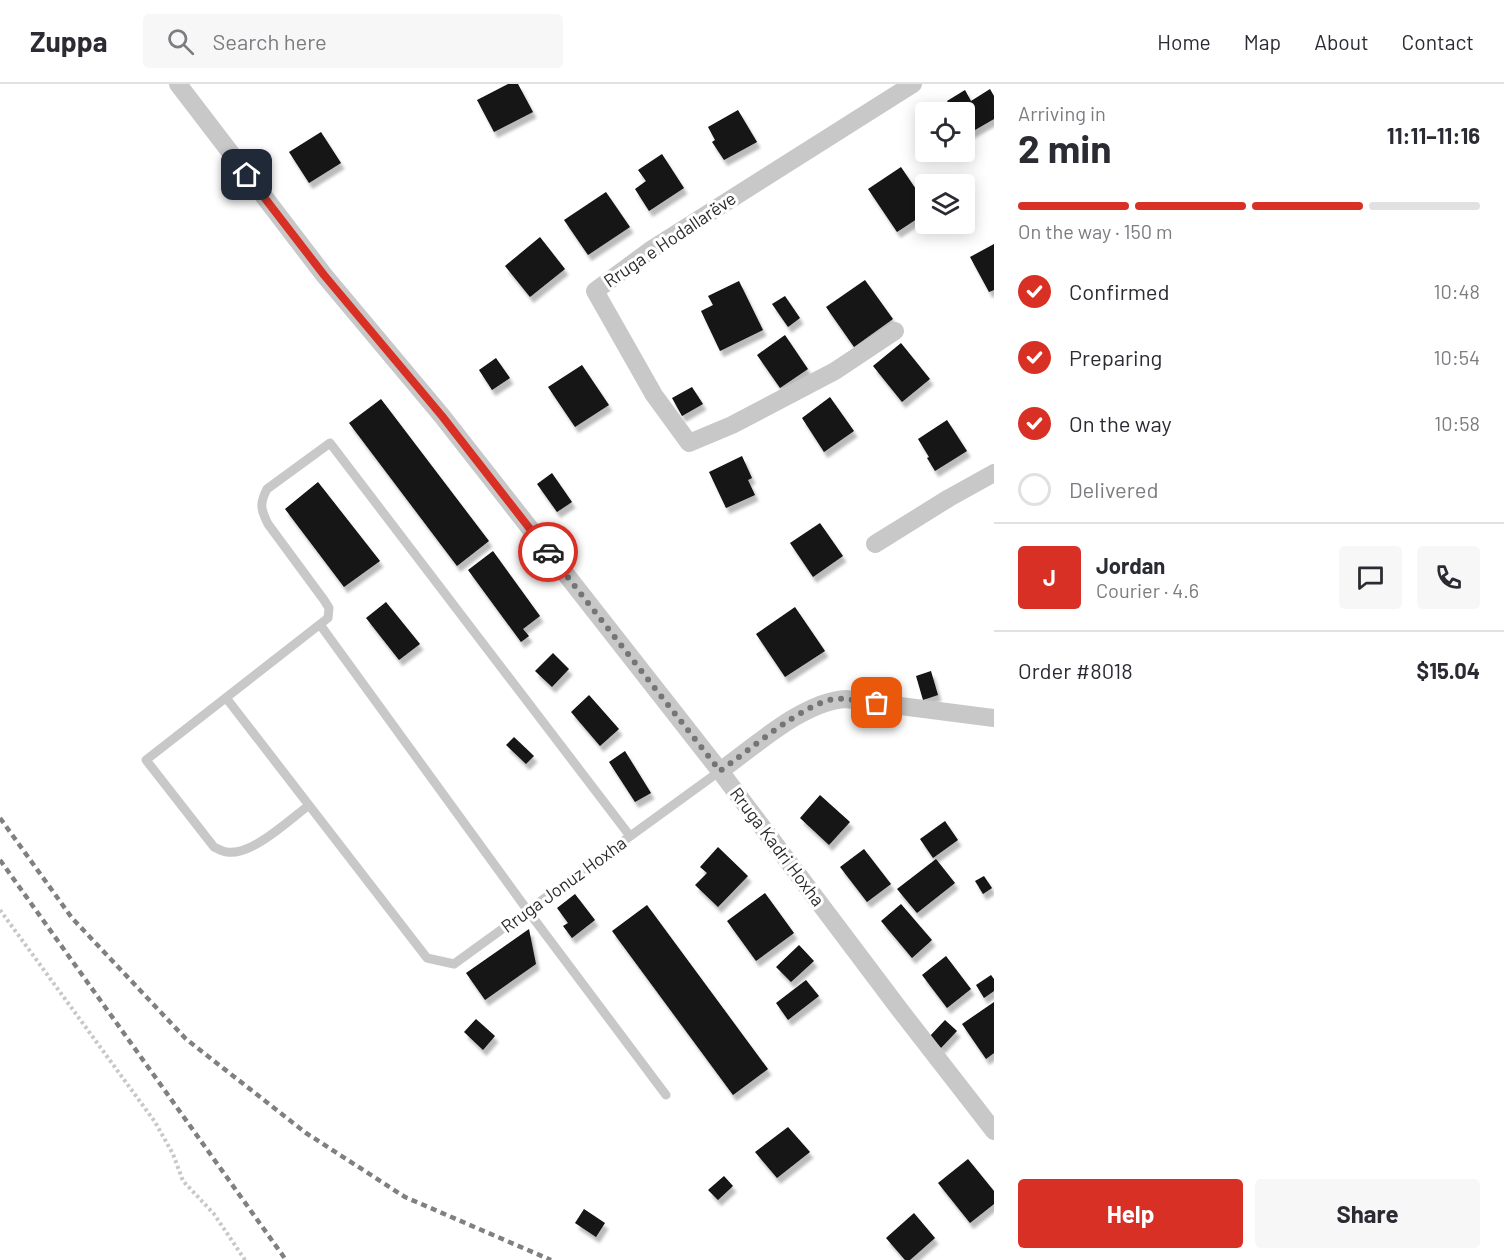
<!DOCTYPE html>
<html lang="en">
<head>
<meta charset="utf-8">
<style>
  :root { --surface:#fff; --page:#f7f7f7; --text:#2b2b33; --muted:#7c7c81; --line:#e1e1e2; --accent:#d93025 }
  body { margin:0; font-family:Barlow,sans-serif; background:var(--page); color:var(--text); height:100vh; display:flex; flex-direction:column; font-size:22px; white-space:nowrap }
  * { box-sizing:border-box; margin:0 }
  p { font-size:20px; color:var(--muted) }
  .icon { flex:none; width:33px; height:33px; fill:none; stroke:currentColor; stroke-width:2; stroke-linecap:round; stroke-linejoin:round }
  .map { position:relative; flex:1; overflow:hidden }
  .side { display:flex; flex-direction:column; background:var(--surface); width:510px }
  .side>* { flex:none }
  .tools { position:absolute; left:915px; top:18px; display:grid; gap:12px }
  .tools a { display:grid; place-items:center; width:60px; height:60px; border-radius:6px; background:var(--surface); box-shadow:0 3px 15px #0003; font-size:30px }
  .pin { position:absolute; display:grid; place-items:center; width:51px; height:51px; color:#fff; margin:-26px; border-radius:12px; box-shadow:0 3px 9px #0006 }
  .courier { position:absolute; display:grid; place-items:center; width:60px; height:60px; margin:-30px; border:4px solid #d93025; border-radius:50%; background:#fff; color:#222; box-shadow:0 2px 8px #0007 }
  .headline em { font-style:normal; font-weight:700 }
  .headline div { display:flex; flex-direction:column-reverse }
  .headline { display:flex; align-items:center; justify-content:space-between; height:102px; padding:0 24px }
  h1 { font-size:39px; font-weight:700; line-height:45px }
  .bar { display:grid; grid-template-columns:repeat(4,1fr); gap:9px 6px; align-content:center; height:72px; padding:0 24px }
  .bar i { height:8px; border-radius:4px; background:var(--line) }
  .bar .selected { background:var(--accent) }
  .bar p { grid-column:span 4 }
  .line { display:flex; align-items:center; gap:15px; padding:0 24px; border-top:2px solid var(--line) }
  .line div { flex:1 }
  .round { display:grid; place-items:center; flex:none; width:63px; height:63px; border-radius:6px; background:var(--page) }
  ol { padding:0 24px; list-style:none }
  li { display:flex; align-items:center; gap:18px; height:66px }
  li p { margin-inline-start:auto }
  li .icon { padding:6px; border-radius:50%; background:var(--accent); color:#fff; stroke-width:4 }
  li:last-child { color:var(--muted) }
  li i { width:33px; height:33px; border:3px solid var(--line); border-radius:50% }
  .button { display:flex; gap:12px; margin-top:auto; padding:12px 24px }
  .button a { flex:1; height:69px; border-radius:6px; background:var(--accent); color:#fff; font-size:24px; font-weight:700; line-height:69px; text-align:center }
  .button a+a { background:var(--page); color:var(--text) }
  header { display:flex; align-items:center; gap:36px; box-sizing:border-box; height:84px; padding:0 30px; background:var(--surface); border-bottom:2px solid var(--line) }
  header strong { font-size:28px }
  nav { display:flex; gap:33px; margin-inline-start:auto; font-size:21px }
  .search { width:420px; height:54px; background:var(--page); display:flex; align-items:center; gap:15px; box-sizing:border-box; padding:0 21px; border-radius:6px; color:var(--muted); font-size:22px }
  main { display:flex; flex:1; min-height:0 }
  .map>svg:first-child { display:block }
</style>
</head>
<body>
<header>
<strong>Zuppa</strong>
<div class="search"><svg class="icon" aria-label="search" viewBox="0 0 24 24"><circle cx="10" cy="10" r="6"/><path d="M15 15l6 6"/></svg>Search here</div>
<nav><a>Home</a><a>Map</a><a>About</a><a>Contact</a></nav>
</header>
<main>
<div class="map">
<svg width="994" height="1176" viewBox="0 0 994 1176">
  <defs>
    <filter id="shadow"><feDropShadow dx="3.5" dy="6" stdDeviation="1.5" flood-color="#0004"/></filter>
  </defs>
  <rect width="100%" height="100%" fill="#fff"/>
  <path fill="#121212" filter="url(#shadow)" d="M508 0H518L533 28 494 48 477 16Z
    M990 5 994 12V35L968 50 964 45V28H955L947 17 965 6 971 17Z
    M738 26 757 58 724 76 712 58 715 56 708 43Z
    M321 48 341 79 309 99 289 68Z
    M662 70 684 104 649 127 635 105 646 97 638 86Z
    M901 83 926 120V129L897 148 868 105Z
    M606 108 630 143 588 171 564 136Z
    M540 153 565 185 530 213 505 182Z
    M994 160V206L989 208 970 173Z
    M865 196 893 235 854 263 826 223Z
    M739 197 763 246 720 267 701 227 713 221 708 212Z
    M785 212 800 234 788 243 772 220Z
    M785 251 808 285 780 304 757 271Z
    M901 259 930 295 902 318 873 282Z
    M496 274 510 294 492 306 479 286Z
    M582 281 609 321 575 343 548 303Z
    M692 303 703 320 682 332 672 314Z
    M830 313 854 347 824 368 802 334Z
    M381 315 489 457 457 482 349 339Z
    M947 336 967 367 935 387 927 374 929 373 918 355Z
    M742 372 752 394 748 396 755 411 726 424 709 388Z
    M552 389 572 418 557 428 537 400Z
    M318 398 380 477 344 503 285 425Z
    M820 439 843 472 813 493 790 459Z
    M493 467 540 532 523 545 529 552 521 558 468 486Z
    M386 518 420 560 399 576 366 534Z
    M795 523 825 567 785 593 756 550Z
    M553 569 569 585 552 603 535 587Z
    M931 587 938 611 923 616 916 592Z
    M589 611 619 645 600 662 571 628Z
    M514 653 534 672 526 680 506 661Z
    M625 667 651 709 635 718 609 678Z
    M820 711 850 738 829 761 800 734Z
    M945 737 958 756 933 774 920 755Z
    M718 763 748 792 718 823 695 801 707 789 700 783Z
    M864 765 891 800 867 818 840 783Z
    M936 775 955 799 917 829 897 805Z
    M984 792 992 804 983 810 975 797Z
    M765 809 794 849 756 877 727 837Z
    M575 810 595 836 572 854 563 842 568 839 557 824Z
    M901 820 932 856 912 874 881 837Z
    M647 821 768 985 733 1011 612 847Z
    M529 845 536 880 485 916 466 889Z
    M799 861 814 877 791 898 776 883Z
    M946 872 971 905 947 924 922 891Z
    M991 891 994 895V907L984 914 976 901Z
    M806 896 819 912 788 936 776 919Z
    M994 918V969L986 975 962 940Z
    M476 935 495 952 483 966 464 948Z
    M945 936 957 947 941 964 929 953Z
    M788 1043 810 1068 777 1094 755 1068Z
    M968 1075 994 1107V1120L970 1139 938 1099Z
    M724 1092 733 1102 718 1116 708 1106Z
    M584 1125 605 1139 596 1153 575 1139Z
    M914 1129 935 1154 910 1176H905L886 1154Z"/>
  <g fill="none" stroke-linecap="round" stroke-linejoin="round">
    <path stroke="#c8c8c8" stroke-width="4" stroke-dasharray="3 3" stroke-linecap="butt" d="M0 826 155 1038 173 1070 183 1097 214 1130 245 1176"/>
    <path stroke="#c8c8c8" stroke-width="9" d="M321 542 528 827 666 1011
      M227 615 427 874 454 880 720 687
      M308 722C289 736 252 772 227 768 223 768 218 765 214 763L146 676 328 534 329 524 324 516 268 440C261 426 259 420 267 405L330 359 630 752"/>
    <path stroke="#c8c8c8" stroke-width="18" d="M178 0 324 191 442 332 720 687 900 926 994 1047
      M895 247 835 287 732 341 689 359 654 311 595 207 652 165 913 0
      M875 460 949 414 994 389
      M720 687C755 662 804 617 846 615L994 634"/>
    <path stroke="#808080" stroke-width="4.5" stroke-dasharray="6 4.5" stroke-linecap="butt" d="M0 734 72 834 186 955 306 1049 405 1113 551 1176
      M0 776 286 1176"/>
  </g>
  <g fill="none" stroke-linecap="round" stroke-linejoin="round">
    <path stroke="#757575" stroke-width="6" stroke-dasharray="0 10.8" d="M548 468 720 687C747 668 805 618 835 615 849 614 863 618 877 619"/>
    <path stroke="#d93025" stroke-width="8" d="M247 91 324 191 442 332 548 468"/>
  </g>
  <g text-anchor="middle" stroke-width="6" stroke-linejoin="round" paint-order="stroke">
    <g font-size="18" fill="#2b2b2b" stroke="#fff">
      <text transform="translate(670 156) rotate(-34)" y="6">Rruga e Hodallarëve</text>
      <text transform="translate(777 763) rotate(53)" y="6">Rruga Kadri Hoxha</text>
      <text transform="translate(564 801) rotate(-36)" y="6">Rruga Jonuz Hoxha</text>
    </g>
  </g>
</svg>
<div class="tools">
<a><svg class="icon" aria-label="locate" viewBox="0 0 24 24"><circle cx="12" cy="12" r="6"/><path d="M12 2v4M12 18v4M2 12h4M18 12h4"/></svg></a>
<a><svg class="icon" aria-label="layers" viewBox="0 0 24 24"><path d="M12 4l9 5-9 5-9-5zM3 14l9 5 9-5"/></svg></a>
</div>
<div class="pin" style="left:877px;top:619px;background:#ea580c"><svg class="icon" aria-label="bag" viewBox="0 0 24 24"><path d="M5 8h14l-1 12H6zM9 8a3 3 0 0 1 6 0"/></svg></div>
<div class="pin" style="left:247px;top:91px;background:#1f2937"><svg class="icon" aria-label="home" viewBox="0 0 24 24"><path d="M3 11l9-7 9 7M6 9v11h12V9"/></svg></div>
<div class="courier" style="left:548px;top:468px"><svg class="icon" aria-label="car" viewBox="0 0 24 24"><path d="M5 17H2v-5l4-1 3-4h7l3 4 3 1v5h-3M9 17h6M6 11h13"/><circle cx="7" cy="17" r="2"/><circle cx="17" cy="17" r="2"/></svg></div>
</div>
<section class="side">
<div class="headline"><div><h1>2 min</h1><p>Arriving in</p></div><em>11:11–11:16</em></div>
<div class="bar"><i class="selected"></i><i class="selected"></i><i class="selected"></i><i></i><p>On the way · 150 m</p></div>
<ol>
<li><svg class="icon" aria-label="check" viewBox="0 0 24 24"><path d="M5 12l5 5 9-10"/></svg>Confirmed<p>10:48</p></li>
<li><svg class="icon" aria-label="check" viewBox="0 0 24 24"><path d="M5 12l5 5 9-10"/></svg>Preparing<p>10:54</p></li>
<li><svg class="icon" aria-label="check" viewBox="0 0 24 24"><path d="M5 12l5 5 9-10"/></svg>On the way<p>10:58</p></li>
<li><i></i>Delivered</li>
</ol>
<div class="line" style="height:108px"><b class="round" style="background:var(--accent);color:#fff">J</b><div><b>Jordan</b><p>Courier · 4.6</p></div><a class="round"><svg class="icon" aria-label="chat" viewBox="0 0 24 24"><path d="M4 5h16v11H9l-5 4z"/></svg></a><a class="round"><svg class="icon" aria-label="phone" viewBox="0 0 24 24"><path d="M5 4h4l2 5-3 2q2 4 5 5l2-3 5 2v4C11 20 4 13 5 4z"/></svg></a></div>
<div class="line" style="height:78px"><div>Order #8018</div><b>$15.04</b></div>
<div class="button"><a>Help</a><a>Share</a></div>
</section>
</main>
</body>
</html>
